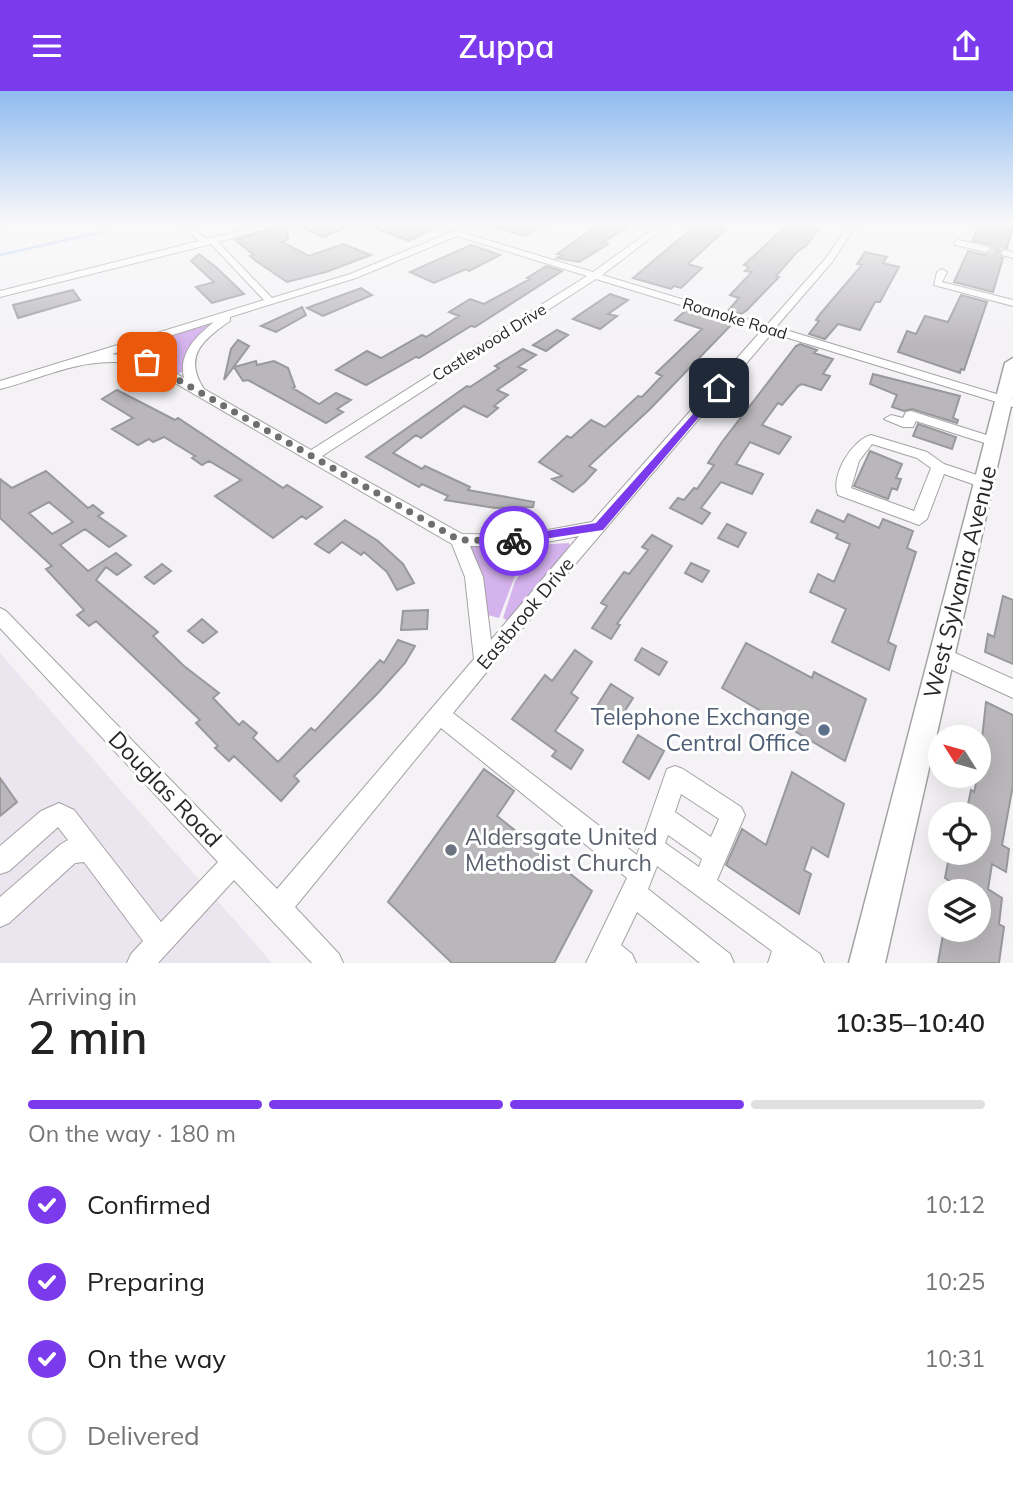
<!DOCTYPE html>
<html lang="en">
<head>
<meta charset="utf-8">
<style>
  :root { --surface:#fff; --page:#f6f6f6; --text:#222; --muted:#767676; --line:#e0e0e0; --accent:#7c3aed }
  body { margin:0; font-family:Mulish,sans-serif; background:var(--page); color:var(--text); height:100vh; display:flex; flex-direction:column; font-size:26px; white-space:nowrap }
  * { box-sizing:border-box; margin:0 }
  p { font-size:23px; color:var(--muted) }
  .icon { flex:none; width:38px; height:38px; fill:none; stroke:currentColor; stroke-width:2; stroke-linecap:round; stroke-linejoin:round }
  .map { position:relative; height:872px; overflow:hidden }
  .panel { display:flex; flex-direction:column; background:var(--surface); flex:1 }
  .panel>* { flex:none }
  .needle { width:46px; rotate:307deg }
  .fabs { position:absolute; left:928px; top:634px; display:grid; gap:14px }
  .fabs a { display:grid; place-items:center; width:63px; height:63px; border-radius:50%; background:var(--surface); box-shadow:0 7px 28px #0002; font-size:35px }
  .pin { position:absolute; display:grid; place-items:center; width:60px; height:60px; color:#fff; margin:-30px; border-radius:14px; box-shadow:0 4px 10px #0006 }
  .courier { position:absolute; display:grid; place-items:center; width:70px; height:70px; margin:-35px; border:5px solid #7c3aed; border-radius:50%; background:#fff; color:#222; box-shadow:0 2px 9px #0007 }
  .overview em { font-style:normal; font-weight:600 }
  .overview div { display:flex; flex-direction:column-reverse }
  .overview { display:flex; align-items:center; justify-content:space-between; height:119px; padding:0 28px }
  h1 { font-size:46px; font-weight:600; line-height:52px }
  .bar { display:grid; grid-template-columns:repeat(4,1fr); gap:10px 7px; align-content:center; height:84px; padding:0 28px }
  .bar i { height:9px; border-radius:5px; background:var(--line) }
  .bar .current { background:var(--accent) }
  .bar p { grid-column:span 4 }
  ol { padding:0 28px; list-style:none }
  li { display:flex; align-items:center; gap:21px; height:77px }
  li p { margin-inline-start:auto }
  li .icon { padding:7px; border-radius:50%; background:var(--accent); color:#fff; stroke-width:4 }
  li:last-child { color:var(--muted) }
  li i { width:38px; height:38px; border:4px solid var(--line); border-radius:50% }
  header { display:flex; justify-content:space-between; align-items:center; height:91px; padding:0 28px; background:var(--accent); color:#fff; font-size:32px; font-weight:600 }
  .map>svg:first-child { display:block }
</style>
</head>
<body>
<header><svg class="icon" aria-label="menu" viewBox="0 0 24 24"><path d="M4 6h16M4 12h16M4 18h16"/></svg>Zuppa<svg class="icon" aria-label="share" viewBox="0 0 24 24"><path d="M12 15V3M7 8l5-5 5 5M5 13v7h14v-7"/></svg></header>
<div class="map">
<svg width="1013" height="872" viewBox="0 0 1013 872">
  <rect width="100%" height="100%" fill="#f4f2f5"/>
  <path fill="#eae5ef" d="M0 562 272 872H0Z"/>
  <path fill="#d5b3ed" d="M215 231 182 281 177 283 149 268 113 264Z
    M569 452 571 458 508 530 503 527 515 490 521 482 515 478 504 456Z
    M467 455H499L512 478 509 482 515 485 499 527 488 524 482 487Z"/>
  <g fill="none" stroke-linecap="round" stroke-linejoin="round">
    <path stroke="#a9c5f9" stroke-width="2.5" d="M0 164 106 140"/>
  </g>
  <path fill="#b9b7ba" stroke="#99989b" stroke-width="2" fill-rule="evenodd" d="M286 133 288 148 282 151 309 165 343 153 371 164 326 181 287 191 256 170 250 165 254 164 235 149Z
    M295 133H354L323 146Z
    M364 133H442L409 150Z
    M493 133H545L524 145 493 136Z
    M599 133H632L604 151 608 153 579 171 557 167 562 164 557 163Z
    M697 133 726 138 688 173 702 177 681 197 674 195 671 198 633 187Z
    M788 133H819L814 138 818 139 806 155 797 161 776 185 779 186 746 220 741 223 728 220 739 207 730 204 752 181 745 180 749 176 744 174Z
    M980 133H1013L1007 157 999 160 1000 166 1003 167 993 201 954 191 968 160 985 164 993 159 990 153 972 150Z
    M471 154 500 164 469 180 466 178 434 192 410 181Z
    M865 161 887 166 883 172 899 176 880 211H875L860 239 838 233 825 248 809 243 819 230 816 229 820 223 862 174 857 173Z
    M199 163 217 177 244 203 212 212 196 196 214 191 191 170Z
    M546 175 562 180 475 236 471 235 419 267 416 266 366 294 336 279 367 260 381 267 422 244 426 246 459 225 449 221 470 208 484 213 530 188 527 187Z
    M361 197 372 204 323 225 307 217Z
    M73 199 80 209 18 227 13 214Z
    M610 203 628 209 608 223 617 225 600 238 573 228Z
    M961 204 987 211 964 279 961 278 960 282 898 261 907 240 916 243 925 225 948 231Z
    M302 216 306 224 276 241 261 235Z
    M685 220 732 233 650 318 589 375 596 379 585 391 573 401 552 388 562 385 539 371 567 345 571 347 591 329 605 336 638 305 642 306 662 285 656 282 702 238 675 229Z
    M557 239 568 244 546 260 533 254Z
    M238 249 249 255 224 289 231 258Z
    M800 253 817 259 814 262 833 268 823 283 830 285 821 299 802 293 798 295 782 314 778 312 762 334 791 346 779 363 750 351 736 373 763 383 752 403 721 391 701 417 710 422 702 433 670 417 678 407 684 409 694 397 697 398 714 374 708 372 722 351 796 255Z
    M523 258 536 264 518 276 526 279 497 299 508 304 494 315 498 317 487 326 464 315 421 347 416 344 393 362 422 378 425 375 470 396 468 399 534 411 533 416 495 417 445 409 448 405 422 393 419 396 366 366 467 295 470 296 499 277 495 275Z
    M256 270 257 274 274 270 288 277 295 296 293 297 319 313 336 302 351 309 337 318 343 321 326 332 248 289 243 290 234 276Z
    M873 283 960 305 953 327 958 329 957 332 912 318 904 320 892 316 897 304 870 293Z
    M117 299 175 329 178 327 283 397 287 394 322 416 306 428 302 425 273 447 215 405 241 389 209 370 202 374 192 367 195 365 164 346 153 351 149 348 138 354 112 338 133 327 102 308Z
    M918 333 956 346 952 358 913 345Z
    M870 360 902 373 896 387 901 388 897 399 892 397 888 408 854 395Z
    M46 380 88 417 93 414 103 422 98 425 126 445 109 456 85 438 60 454 88 480 116 462 131 474 117 484 106 476 96 489 158 541 153 545 184 575 219 602 213 607 239 634 243 630 257 642 253 647 278 671 311 637 315 640 380 569 384 572 398 549 415 555 405 572 377 603 294 685 299 690 281 710 234 665 229 670 215 657 218 655 196 632 200 629 96 530 89 535 77 524 84 519 46 478 52 475 0 427V388L12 397ZM49 411 73 431 52 443 29 422Z
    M817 419 844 431 848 423 879 437 883 428 913 440 907 457 916 461 888 551 896 555 889 579 832 551 846 518 810 501 818 483 834 491 850 453 836 447 838 443 811 431Z
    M345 429 378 450 403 473 414 492 397 499 387 481 364 461 361 464 342 451 329 462 315 453Z
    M727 433 746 442 738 456 718 447Z
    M652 444 672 455 617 533 620 534 611 548 592 537 607 515 601 512 624 481 629 483 648 459 642 456Z
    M691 472 709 480 702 491 685 482Z
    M162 473 171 480 154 493 145 486Z
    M1003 505 1013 509V573L985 561 988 543 994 546Z
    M428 519 427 538 401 539 403 520Z
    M202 528 217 541 203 552 188 540Z
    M746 552 812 587 814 581 866 608 845 670 722 597Z
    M642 557 667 571 659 584 635 569Z
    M575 559 592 571 571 602 578 607 555 640 583 659 571 678 552 665 556 660 512 628 545 584 552 590Z
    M611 593 633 607 619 629 597 615Z
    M986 611 1013 624V694L1002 754 1009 758 1006 781 992 773 988 798 1002 807 999 833 1004 836 999 872H938L944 838H978V800H965L945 787 950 761H978V723H966L971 699 974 701 978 684Z
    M638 644 664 660 649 688 623 671Z
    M484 678 514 700 497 725 592 800 554 872H452L388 811Z
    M792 681 844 713 828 766 812 756 804 779 811 783 799 823 726 774 742 738 766 754Z
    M0 687 17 711 0 725Z"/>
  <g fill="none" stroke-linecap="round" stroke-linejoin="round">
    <path stroke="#cbc9cc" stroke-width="9" stroke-dasharray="9 4.5" stroke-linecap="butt" d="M986 158 1005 162"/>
    <defs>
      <path id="minor" d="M0 133H9L0 136Z
        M179 133H187L207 148 270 133H282L218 151 272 207 350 183 471 133H481L464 142 593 181 660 133H669L602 184 767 234 826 167 849 133H857L832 171 776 236 1013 308V316L772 242 577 471 453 622 637 764 667 678 675 675 683 678 741 716 745 724 717 789 820 863 824 872H768L772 860 657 775 648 798 730 863 734 872H700L637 821 621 854 632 863 636 872H586L627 787 441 637 295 816 339 863 343 872H312L234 789 158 872H127L131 863 143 850 84 771 75 772 9 832 0 836V806L61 753 68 749 58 736 9 780 0 783V755L41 720 59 712 74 719 161 831 218 771 0 537V517L6 520 277 798 474 568 465 486 452 453 144 274C87 263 53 284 0 298V290L264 209 211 153 0 206V200L199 150ZM457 145 587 185 311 359 204 298C183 266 202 249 230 230V226L356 187ZM596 188 762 239 592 431 520 444 462 443 322 365ZM214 231C196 245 178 263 184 287L151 269 112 263ZM579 445 491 549 483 486 470 455 520 456ZM681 703 719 728 711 746 675 721ZM668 744 702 768 699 776 665 752Z
        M958 149 989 156 990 158 986 161 955 154 954 152Z
        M1005 159 1013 161V167L1002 164V160Z
        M942 178 947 181 942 191 1013 209V215L934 194 937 181Z
        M911 320 999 348 1001 351 994 355 916 330 913 336H903L884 328 891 324 903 327 906 321Z
        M871 344 927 361 944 373 989 388 991 392 984 397 944 383 927 428 919 434 838 404C830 385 852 349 871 344ZM872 353 917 367 931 377 914 420 851 397 859 370Z
        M942 556 1013 588V607L935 571 932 565 935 559Z"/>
      <path id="major" d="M1013 267V306L885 872H849L1005 272Z"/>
    </defs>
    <use href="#minor" stroke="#a4a2a5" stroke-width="2"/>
    <use href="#major" stroke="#a4a2a5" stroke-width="3"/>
    <use href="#minor" fill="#fff" fill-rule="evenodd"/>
    <use href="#major" fill="#fff" fill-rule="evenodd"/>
  </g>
  <linearGradient id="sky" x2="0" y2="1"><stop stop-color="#8fbbef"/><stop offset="0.52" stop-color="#faf9fa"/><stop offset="1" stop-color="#faf9fa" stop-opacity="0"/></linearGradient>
  <rect width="1013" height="255" fill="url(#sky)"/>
  <path fill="#7c3aed" d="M719 294 724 297 722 299 603 439 510 453V446L514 445 596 432Z"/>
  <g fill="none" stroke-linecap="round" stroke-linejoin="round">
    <path stroke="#6f6e70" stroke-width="7" stroke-dasharray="0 12.6" d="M147 271 459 449 514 450"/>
  </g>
  <circle fill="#5c6f8a" stroke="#fff" stroke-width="2.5" cx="824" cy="639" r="7"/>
  <circle fill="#6b7280" stroke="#fff" stroke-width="2.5" cx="451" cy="759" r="7"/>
  <g text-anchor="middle" stroke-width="6" stroke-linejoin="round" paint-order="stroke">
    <g font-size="16" fill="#282729" stroke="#fff">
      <text transform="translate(735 227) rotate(17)" y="6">Roanoke Road</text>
      <text transform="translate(489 251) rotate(-32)" y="6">Castlewood Drive</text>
    </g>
    <g font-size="19" fill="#282729" stroke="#fff">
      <text transform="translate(525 522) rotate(-50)" y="7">Eastbrook Drive</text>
    </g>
    <g font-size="23" fill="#282729" stroke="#fff">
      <text transform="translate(960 491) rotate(-76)" y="8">West Sylvania Avenue</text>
      <text transform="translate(165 698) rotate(46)" y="8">Douglas Road</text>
    </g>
    <g font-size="23" fill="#4e5e75" stroke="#fff" text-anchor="end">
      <text x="810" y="634">Telephone Exchange<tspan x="810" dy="26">Central Office</tspan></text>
    </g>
    <g font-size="23" fill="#5b616d" stroke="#fff" text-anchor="start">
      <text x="465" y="754">Aldersgate United<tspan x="465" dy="26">Methodist Church</tspan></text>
    </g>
  </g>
</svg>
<div class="fabs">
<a><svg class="needle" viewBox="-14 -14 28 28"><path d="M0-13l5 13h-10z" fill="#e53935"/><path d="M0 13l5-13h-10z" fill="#767676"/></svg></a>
<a><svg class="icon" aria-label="locate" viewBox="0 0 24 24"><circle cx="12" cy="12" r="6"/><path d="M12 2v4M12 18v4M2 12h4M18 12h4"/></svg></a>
<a><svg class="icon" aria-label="layers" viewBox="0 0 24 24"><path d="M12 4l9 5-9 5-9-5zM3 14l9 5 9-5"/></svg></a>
</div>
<div class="pin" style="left:147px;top:271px;background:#ea580c"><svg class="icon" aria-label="bag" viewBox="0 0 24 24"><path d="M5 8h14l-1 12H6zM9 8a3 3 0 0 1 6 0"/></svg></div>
<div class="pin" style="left:719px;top:297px;background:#1f2937"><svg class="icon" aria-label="home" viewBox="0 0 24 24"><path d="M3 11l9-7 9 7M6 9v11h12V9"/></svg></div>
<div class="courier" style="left:514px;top:450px"><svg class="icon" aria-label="bike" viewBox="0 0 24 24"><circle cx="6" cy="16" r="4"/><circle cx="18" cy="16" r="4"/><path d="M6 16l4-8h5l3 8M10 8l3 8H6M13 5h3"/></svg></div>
</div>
<section class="panel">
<div class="overview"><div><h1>2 min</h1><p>Arriving in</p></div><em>10:35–10:40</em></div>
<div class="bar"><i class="current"></i><i class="current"></i><i class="current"></i><i></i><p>On the way · 180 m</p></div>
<ol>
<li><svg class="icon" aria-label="check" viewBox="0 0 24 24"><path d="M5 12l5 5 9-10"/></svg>Confirmed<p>10:12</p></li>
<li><svg class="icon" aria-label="check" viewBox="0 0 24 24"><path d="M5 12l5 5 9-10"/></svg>Preparing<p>10:25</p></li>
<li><svg class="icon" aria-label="check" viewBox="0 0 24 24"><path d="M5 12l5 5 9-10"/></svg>On the way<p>10:31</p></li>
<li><i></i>Delivered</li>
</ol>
</section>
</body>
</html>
